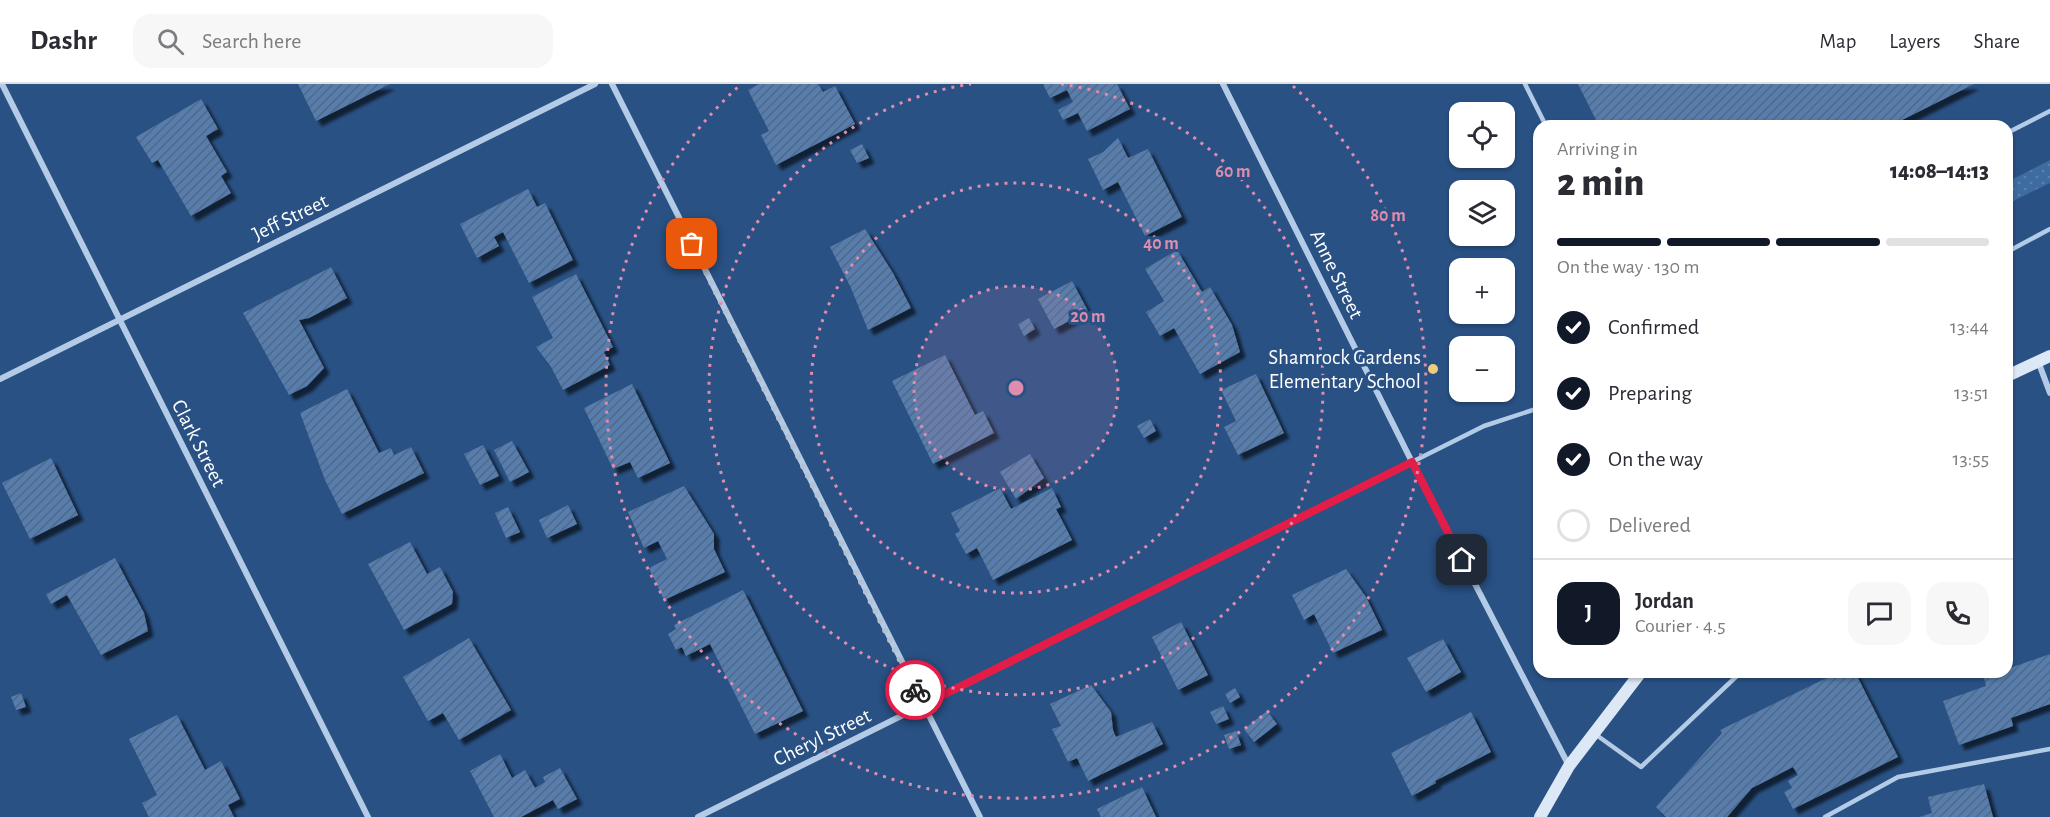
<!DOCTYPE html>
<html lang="en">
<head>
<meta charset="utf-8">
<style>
  :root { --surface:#fff; --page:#f7f7f7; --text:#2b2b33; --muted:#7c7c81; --line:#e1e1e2; --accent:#111827 }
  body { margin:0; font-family:"Alegreya Sans",sans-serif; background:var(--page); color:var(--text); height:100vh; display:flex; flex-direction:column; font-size:22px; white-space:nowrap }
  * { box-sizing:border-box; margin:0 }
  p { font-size:20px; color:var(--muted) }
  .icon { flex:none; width:33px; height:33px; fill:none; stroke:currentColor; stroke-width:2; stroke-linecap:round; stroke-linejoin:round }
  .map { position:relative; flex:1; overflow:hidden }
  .details { position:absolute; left:1533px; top:36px; width:480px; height:558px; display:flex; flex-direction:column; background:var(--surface); border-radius:18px; box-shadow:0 2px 4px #0004 }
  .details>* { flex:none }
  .tools { position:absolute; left:1449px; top:18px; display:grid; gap:12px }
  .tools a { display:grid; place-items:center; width:66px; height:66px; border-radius:12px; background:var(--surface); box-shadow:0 2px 4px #0004; font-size:30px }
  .pin { position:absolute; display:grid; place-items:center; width:51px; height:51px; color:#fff; margin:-26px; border-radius:12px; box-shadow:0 3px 9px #0006 }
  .courier { position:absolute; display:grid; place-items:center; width:60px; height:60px; margin:-30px; border:4px solid #e11d48; border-radius:50%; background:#fff; color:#222; box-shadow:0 2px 8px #0007 }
  .summary em { font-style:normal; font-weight:800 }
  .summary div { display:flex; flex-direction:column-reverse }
  .summary { display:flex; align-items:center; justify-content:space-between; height:102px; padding:0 24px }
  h1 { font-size:39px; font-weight:800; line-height:45px }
  .bar { display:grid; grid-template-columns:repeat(4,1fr); gap:9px 6px; align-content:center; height:72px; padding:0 24px }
  .bar i { height:8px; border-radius:4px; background:var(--line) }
  .bar .current { background:var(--accent) }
  .bar p { grid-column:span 4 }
  .line { display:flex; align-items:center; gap:15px; padding:0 24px; border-top:2px solid var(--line) }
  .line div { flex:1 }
  .round { display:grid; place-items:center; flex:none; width:63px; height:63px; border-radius:18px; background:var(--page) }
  ol { padding:0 24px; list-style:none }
  li { display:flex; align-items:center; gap:18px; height:66px }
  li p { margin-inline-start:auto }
  li .icon { padding:6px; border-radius:50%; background:var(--accent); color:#fff; stroke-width:4 }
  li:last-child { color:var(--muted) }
  li i { width:33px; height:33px; border:3px solid var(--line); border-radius:50% }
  header { display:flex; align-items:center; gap:36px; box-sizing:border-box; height:84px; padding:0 30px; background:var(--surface); border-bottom:2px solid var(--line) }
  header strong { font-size:28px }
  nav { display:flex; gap:33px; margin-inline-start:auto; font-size:21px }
  .search { width:420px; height:54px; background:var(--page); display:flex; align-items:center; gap:15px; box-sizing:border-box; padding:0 21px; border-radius:18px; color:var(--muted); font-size:22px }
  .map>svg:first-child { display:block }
</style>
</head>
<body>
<header>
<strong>Dashr</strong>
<div class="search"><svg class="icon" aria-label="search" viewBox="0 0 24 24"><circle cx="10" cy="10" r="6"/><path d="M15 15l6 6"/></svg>Search here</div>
<nav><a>Map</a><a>Layers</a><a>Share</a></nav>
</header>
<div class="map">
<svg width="2050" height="733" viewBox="0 0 2050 733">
  <defs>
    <pattern id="grass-dots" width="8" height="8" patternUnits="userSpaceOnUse" patternTransform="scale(1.5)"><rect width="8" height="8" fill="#3e6ba0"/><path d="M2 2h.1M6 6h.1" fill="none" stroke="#5b81ae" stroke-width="1.8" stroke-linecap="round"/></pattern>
    <pattern id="building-hatch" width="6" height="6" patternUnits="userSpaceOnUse" patternTransform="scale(1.5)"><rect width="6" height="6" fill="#567dad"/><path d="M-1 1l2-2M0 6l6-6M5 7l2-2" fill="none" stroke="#526781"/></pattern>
    <filter id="shadow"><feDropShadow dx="5.5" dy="5.5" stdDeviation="1.5" flood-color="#0009"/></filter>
  </defs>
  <rect width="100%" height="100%" fill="#295184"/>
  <path fill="url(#grass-dots)" d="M2050 76V99L2007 120V98Z"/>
  <path fill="url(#building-hatch)" filter="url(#shadow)" d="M298 0H390L316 37Z
    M759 0H818L823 8 835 2 855 40 776 81 761 51 769 47 748 6Z
    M1043 0H1117L1130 25 1087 47 1078 29 1063 36 1058 26 1073 18 1067 6 1050 14Z
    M1578 0H1974L1890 42H1599Z
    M201 15 218 45 206 52 227 88 221 92 231 109 191 132 158 76 152 79 136 53Z
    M1118 54 1128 74 1148 65 1182 133 1145 152 1118 98 1103 106 1088 75 1103 68Z
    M862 60 869 74 857 79 850 66Z
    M528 105 537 123 545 119 573 176 529 199 503 148 494 153 499 162 477 174 460 140Z
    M865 145 893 189 911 224 868 246 851 204 830 163Z
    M1177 166 1202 208 1210 203 1232 241 1240 268 1200 290 1174 244 1160 252 1146 228 1164 217 1145 185Z
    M331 183 347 214 309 234 299 236 324 284 307 302 289 311 243 229Z
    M576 190 613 263 604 268 610 281 563 306 551 283 536 263 553 254 532 213Z
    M1072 197 1088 227 1054 245 1038 215Z
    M1029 234 1035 245 1024 252 1018 240Z
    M945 271 975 331 983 327 994 349 933 380 892 297Z
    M1256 290 1284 349 1238 371 1224 343 1236 337 1221 306Z
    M632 300 670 379 638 394 630 378 613 385 584 324Z
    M347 305 379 369 391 364 394 371 411 363 424 389 342 430 325 396 300 329Z
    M1150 335 1156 347 1144 354 1137 342Z
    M512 357 529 388 510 398 494 366Z
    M483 361 499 392 480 401 464 370Z
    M1030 370 1044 394 1016 415 1000 388Z
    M51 374 78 431 30 455 2 399Z
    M684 402 714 450V465L725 488 664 516 649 484 667 475 658 457 644 464 628 428Z
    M1000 404 1011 425 1052 404 1061 423 1056 425 1072 456 993 496 977 464 966 470 955 450 960 447 951 429Z
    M568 421 577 440 547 454 539 436Z
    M508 423 520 448 506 454 495 429Z
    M410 458 427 490 440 483 453 508 452 520 404 546 368 480Z
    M115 474 144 529 148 547 101 571 67 511 51 520 46 510Z
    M1346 485 1366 513 1382 546 1333 569 1314 530 1304 536 1292 511Z
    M743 506 803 627 755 650 710 560 686 572 682 563 676 566 668 550 676 545 674 541Z
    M1181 538 1208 591 1178 606 1152 553Z
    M469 554 511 626 459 656 443 629 428 637 403 593Z
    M1443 555 1461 588 1426 608 1407 574Z
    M2050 570V620L2011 634 2013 642 1959 661 1943 617 1986 602 1984 594 2000 588H2007V585Z
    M1839 588H1855L1898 673 1793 725 1784 708 1792 704 1788 697 1798 691 1793 683 1752 704 1727 733H1666L1656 723 1722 649 1720 646Z
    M1091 601 1111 628 1113 646 1116 653 1152 638 1163 660 1088 697 1077 674 1068 678 1052 645 1061 642 1050 620Z
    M1235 604 1240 613 1230 619 1225 610Z
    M21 609 26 623 16 626 11 613Z
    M1223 622 1229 635 1216 640 1210 628Z
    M1267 627 1277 640 1254 658 1244 645Z
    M1471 628 1491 668 1435 697 1436 699 1412 712 1391 669Z
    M177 631 205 686 221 677 240 715 228 721 234 733H149L142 719 157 711 129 655Z
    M1236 647 1241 661 1229 665 1224 651Z
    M500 670 512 694 525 686 535 704 545 698 543 693 560 684 577 715 558 725 553 716 521 733H494L470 687Z
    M1984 700 1993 733H1919L1932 729 1928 713Z
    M1142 703 1156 733H1101L1097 725Z"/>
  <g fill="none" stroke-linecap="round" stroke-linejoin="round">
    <path stroke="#b4cbe7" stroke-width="4.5" d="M1525 0 1546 42
      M2007 49 2050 27
      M2007 168 2050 145
      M1412 378 1484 342 1539 324
      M1595 650 1641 683 1741 588
      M1825 733 1898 693 2050 665"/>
    <path stroke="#b4cbe7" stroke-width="6" d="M2 0 368 733
      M612 0 980 733
      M1223 0 1412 378 1569 682
      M2038 277 2050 309
      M0 295 595 0
      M698 733 1412 378"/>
    <path stroke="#dde8f6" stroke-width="12" d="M2007 292 2050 272
      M1540 733 1569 682 1641 588"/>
  </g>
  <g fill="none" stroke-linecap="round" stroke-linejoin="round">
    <path stroke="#b4c2d4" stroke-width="6" stroke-dasharray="0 10.8" d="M692 160 915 606"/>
    <path stroke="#e11d48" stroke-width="8" d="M915 606 923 621 1412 378 1462 476"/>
  </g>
  <circle cx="1016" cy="304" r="102" fill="#e08cad" fill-opacity=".12"/>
  <g fill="none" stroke="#e08cad" stroke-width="3" stroke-dasharray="3 6">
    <circle cx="1016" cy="304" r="102"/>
    <circle cx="1016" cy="304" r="205"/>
    <path d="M1061 0A307 307 0 1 1 971 0"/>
    <path d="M1293 2A410 410 0 1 1 739 2"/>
  </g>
  <circle fill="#edcc7b" stroke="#295184" stroke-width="2" cx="1433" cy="285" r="6"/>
  <g text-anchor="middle" stroke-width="6" stroke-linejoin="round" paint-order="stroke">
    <g font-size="21" fill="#fff" stroke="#295184">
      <text transform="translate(290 133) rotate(-26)" y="7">Jeff Street</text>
      <text transform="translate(1337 190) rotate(64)" y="7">Anne Street</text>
      <text transform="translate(199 359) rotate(63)" y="7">Clark Street</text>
      <text transform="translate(822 653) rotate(-26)" y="7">Cheryl Street</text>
    </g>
    <g font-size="21" fill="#fff" stroke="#295184" text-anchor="end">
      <text x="1421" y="280">Shamrock Gardens<tspan x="1421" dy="24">Elementary School</tspan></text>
    </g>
  </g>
  <circle cx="1016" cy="304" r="9" fill="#e08cad" stroke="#295184" stroke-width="3"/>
  <g font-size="18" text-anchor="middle" font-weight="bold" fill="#e08cad" stroke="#295184" stroke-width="6" stroke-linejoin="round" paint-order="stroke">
    <text x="1233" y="93">60 m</text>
    <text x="1388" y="137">80 m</text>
    <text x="1161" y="165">40 m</text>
    <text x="1088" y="238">20 m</text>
  </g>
</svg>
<div class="tools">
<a><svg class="icon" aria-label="locate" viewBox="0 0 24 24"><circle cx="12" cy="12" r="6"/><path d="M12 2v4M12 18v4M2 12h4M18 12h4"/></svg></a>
<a><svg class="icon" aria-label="layers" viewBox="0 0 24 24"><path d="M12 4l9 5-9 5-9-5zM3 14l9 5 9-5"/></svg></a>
<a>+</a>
<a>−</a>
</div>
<div class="pin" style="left:692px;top:160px;background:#ea580c"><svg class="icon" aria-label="bag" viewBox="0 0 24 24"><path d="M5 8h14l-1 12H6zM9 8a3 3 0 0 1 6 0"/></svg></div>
<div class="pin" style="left:1462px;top:476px;background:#1f2937"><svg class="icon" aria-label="home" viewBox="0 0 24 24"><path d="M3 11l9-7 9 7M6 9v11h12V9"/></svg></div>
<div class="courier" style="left:915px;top:606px"><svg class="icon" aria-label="bike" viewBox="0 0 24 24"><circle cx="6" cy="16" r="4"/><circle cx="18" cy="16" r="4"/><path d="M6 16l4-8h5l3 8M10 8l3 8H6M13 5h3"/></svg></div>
<section class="details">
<div class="summary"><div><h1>2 min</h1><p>Arriving in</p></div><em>14:08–14:13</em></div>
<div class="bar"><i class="current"></i><i class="current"></i><i class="current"></i><i></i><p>On the way · 130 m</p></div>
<ol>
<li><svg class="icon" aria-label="check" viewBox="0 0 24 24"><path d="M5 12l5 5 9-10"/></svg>Confirmed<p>13:44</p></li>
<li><svg class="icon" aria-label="check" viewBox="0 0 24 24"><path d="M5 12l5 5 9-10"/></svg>Preparing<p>13:51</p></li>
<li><svg class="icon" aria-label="check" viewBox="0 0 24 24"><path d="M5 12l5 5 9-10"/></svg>On the way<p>13:55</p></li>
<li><i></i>Delivered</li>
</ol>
<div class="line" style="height:108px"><b class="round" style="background:var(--accent);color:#fff">J</b><div><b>Jordan</b><p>Courier · 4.5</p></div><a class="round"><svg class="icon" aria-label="chat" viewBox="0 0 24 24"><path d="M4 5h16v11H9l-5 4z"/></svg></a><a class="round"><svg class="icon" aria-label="phone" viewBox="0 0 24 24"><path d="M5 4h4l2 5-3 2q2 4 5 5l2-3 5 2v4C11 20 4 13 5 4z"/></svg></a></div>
</section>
</div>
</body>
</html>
